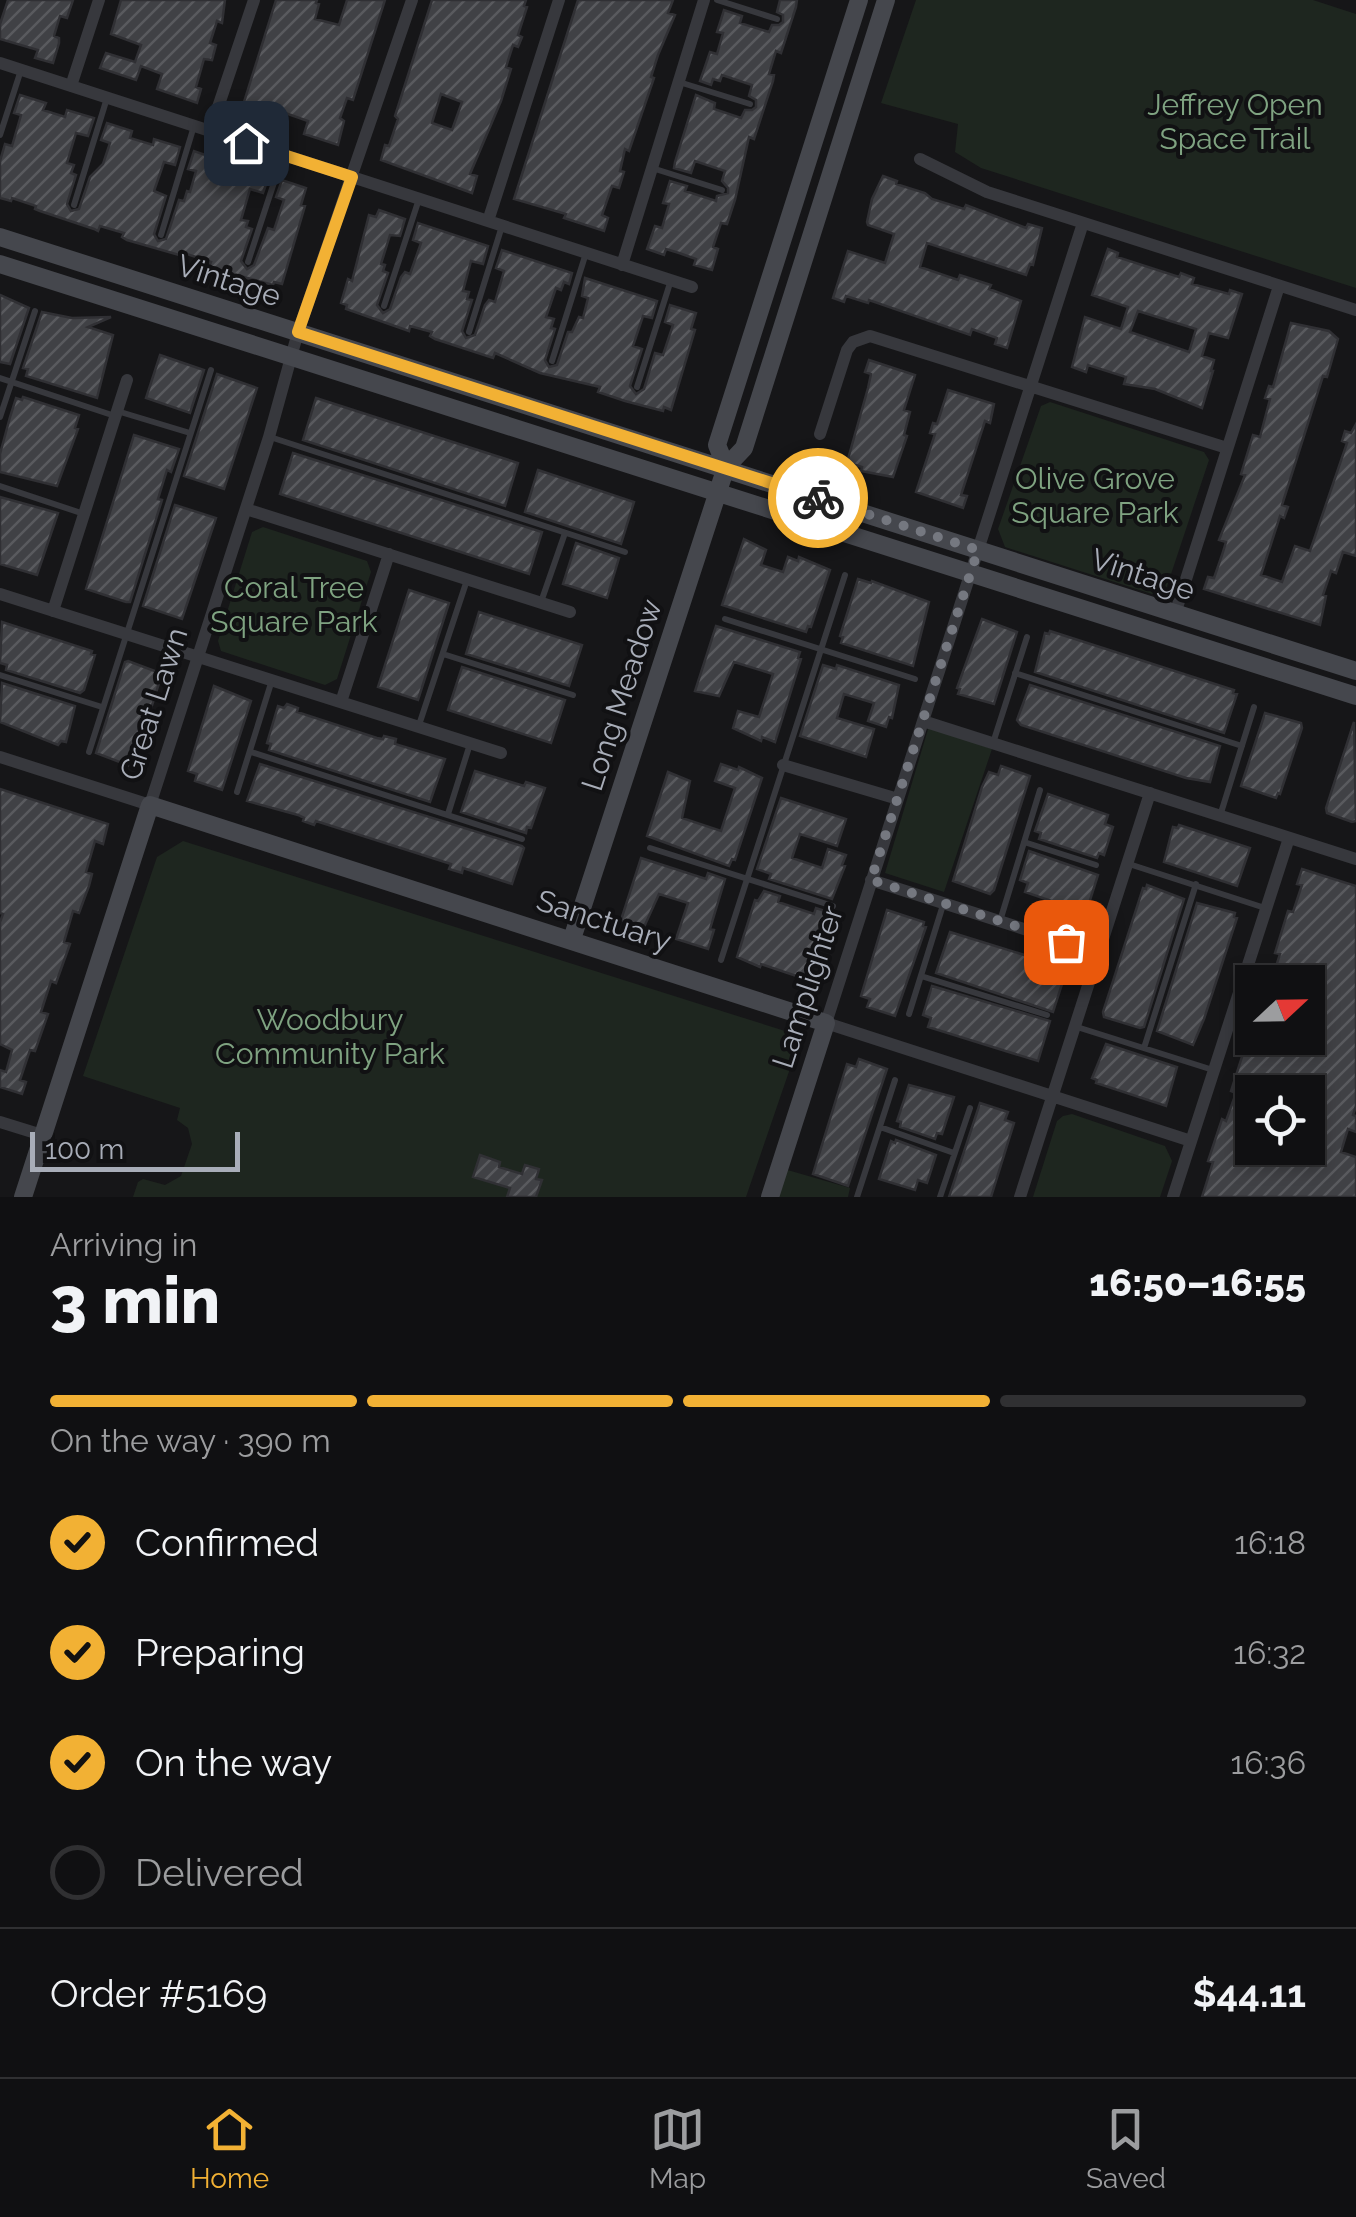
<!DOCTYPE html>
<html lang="en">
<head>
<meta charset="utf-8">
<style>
  :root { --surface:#101012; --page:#1e1e20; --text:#f1f3f6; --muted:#9c9d9f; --line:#303032; --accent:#f2b134 }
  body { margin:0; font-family:Raleway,sans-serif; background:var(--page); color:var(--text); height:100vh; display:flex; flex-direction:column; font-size:38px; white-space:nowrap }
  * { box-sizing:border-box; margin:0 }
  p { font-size:32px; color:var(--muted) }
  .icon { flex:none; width:55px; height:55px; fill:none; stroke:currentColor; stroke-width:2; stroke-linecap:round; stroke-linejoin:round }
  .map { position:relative; height:1197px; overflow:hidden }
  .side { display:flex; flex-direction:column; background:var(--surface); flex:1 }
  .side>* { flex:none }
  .needle { width:65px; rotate:68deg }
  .controls { position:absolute; left:1235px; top:965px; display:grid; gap:20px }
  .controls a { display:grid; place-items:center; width:90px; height:90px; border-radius:0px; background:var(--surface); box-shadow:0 5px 15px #0003,0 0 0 2px var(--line); font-size:50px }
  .scale { position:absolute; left:30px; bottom:25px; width:210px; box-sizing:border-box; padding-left:10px; border:5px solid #a8adb8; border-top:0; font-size:28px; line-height:35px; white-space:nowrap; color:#a8adb8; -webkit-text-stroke:8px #111113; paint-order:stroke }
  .pin { position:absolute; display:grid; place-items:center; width:85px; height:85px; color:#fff; margin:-42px; border-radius:20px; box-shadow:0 5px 15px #0006 }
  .courier { position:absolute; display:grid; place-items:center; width:100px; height:100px; margin:-50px; border:8px solid #f2b134; border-radius:50%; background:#fff; color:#222; box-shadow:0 2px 12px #0007 }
  .headline em { font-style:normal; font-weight:800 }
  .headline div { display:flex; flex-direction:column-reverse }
  .headline { display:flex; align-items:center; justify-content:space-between; height:170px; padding:0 50px }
  h1 { font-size:65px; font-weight:800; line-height:75px }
  .bar { display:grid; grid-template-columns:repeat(4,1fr); gap:15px 10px; align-content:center; height:120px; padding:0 50px }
  .bar i { height:12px; border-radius:8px; background:var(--line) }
  .bar .selected { background:var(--accent) }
  .bar p { grid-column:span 4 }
  .line { display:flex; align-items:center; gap:25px; padding:0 50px; border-top:2px solid var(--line) }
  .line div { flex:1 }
  ol { padding:0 50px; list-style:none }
  li { display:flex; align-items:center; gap:30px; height:110px }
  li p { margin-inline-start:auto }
  li .icon { padding:10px; border-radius:50%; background:var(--accent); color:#111; stroke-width:4 }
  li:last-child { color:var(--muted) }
  li i { width:55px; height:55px; border:5px solid var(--line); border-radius:50% }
  .tabs { display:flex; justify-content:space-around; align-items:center; height:140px; border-top:2px solid var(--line); background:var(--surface); font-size:28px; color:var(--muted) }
  .tabs a { display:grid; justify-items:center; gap:5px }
  .tabs .selected { color:var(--accent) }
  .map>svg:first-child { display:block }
</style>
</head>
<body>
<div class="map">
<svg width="1356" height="1197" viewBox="0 0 1356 1197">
  <defs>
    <pattern id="building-hatch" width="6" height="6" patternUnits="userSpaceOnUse" patternTransform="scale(2.5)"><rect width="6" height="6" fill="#404145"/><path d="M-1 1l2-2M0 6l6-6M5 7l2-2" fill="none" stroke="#595a5e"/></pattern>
  </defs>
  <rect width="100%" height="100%" fill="#161618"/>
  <path fill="#1e261f" d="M916 0H1313L1356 14V288L981 168 955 152 958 124 881 103Z
    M1050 402 1204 452 1209 460 1166 589 1152 594 1005 547 998 529 1041 406Z
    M263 527 367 561 371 572 337 679 325 685 221 651 218 641 252 532Z
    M929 726 992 749 944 892 885 873Z
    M183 841 785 1031 796 1051 746 1197H133L138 1182 143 1179 165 1185 181 1176 192 1144 188 1128 177 1120 180 1108 83 1076 157 857Z
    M1072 1114 1165 1146 1172 1161 1160 1197H1033L1057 1121 1063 1116Z
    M784 1169 850 1188 848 1197H776Z"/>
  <path fill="url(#building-hatch)" stroke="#303034" stroke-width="2.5" fill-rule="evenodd" d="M8 0H73L67 18 60 16 54 36 59 38V43L53 63 35 58 38 50 0 39V24Z
    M121 0H225L222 23 217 21 210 43 216 45 212 60 204 59 196 87 201 89 197 103 157 89 162 74 141 66 136 80 100 68 106 53 135 62 141 45 111 34Z
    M276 0H317L316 3 319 4 315 19 339 25 347 0H385L353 100 347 98 340 118 344 121 338 145 304 134 308 121 285 113 281 129 239 118Z
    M432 0H526L524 6 527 7 518 35 522 37 518 47 513 45 506 67 511 69 501 101 470 174 477 176 472 193 381 160 385 145 389 146 398 119 395 116ZM441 94 462 102 452 130 432 123Z
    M578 0H673L668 13 675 15 658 55 651 77 654 78 629 151 625 149 620 171 624 172 619 188 612 186 602 215 608 218 604 231 564 218 566 214 514 199Z
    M780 0H797L796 7 781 53 776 51 769 74 774 75 773 81 754 139 749 137 735 200 727 224 721 223 713 247 718 249 712 270 694 265 696 259 679 253 666 249 664 255 647 249 655 226 662 228 669 204 663 203 670 181 687 186 685 191 716 201 717 196 728 193V188L722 181 725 171 695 161 691 173 674 168 675 162 696 95 715 103 714 109 741 118 745 110H752L756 107V100L749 96 752 85 722 75 720 81 713 79 711 85 700 81 710 52 717 54 723 33 717 32 724 10 742 16 740 23 769 32 772 25H779L783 22V15L777 12Z
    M20 95 46 103 43 110 65 117 67 110 94 118 88 136 76 133 67 163 74 165 71 173 76 175 67 204 71 211 79 209 90 177 103 164 110 143 101 140 107 123 132 131 130 138 153 145 154 139 180 147 175 165 164 162 154 191 166 196 154 234 158 241 166 239 179 200 184 201 187 191 190 192 196 171 188 169 194 151 220 160 218 166 239 173 241 166 269 176 263 193 250 189 241 220 248 221 246 227 252 229 241 261 247 269 254 265 268 228 274 230 284 200 276 197 282 180 306 188 301 205 305 206 282 284 274 282 273 285 229 273 209 267 211 262 187 254 186 257 127 240 122 237 124 233 100 226 98 231 94 229 40 211 35 209 36 206 12 198 11 201 0 198V161L5 144 12 146 21 115 14 113Z
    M883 176 897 181 896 184 925 193 932 199 964 209 966 205 1026 228 1028 224 1042 228 1033 265 1030 264 1026 275 927 243 920 267 958 280 960 275 991 285 989 289 1021 301 1007 348 995 344 997 338 972 329 970 335 869 300 868 303 846 296 844 302 833 298 848 251 885 263 894 234 868 225 867 222 872 199Z
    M379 210 405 219 400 236 390 235 381 264 385 265 383 271 388 273 377 305 383 313 390 309 401 277 405 272 410 274 421 243 413 240 418 223 488 246 483 264 471 261 463 291 469 292 467 299 472 300 462 331 466 338 475 335 485 305 489 300 495 302 504 271 496 268 502 250 572 273 569 284 564 282 561 290 556 288 546 317 554 319 551 328 555 329 545 360 549 367 557 365 568 332H572L579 317 583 318 588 298 582 296 585 278 657 301 652 318 643 316 633 346 642 349 630 386 636 394 644 389 655 353 663 355 673 325 665 322 670 305 696 313 691 329 695 330 671 410 664 407 663 411 625 401 598 392 600 387 540 373 495 353 493 358 435 339 430 336 432 332 410 326 409 331 346 309 347 305 341 303 348 279 352 281 369 215 376 217Z
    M1108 249 1118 253 1117 257 1179 277 1181 273 1194 278 1192 284 1229 294 1230 290 1242 294 1228 338 1209 333 1202 356 1214 360 1211 371H1213L1202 408 1155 389 1124 384 1126 377 1088 365 1086 372 1072 367 1085 317 1121 329 1128 307 1092 295ZM1138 311 1196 329 1189 352 1130 332Z
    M0 295 29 308 10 364 0 362Z
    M42 312 72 318 111 317 88 327 113 335 97 398 26 376 28 369 23 368Z
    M1291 323 1329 331 1338 339 1327 377 1323 376 1282 505 1288 507 1284 518 1280 516 1261 575 1282 582 1295 546 1310 551 1347 443 1342 441 1345 431 1351 433 1356 424V556L1343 552 1336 573 1331 571 1323 595 1326 596 1320 625 1204 589 1208 577 1214 578 1222 555 1226 542 1219 540 1245 475 1241 474 1253 435 1260 437 1270 399 1265 398 1269 386 1273 387Z
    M160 355 204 370 190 413 146 398Z
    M869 360 915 375 904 410 910 412 904 435 907 436 893 477 861 471 862 467 849 463 848 459 868 388 871 374 865 372Z
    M217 374 257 388 224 489 184 476Z
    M948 390 994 404 990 423 985 421 961 495 967 496 963 508 916 492 935 434 930 433 933 423 937 424Z
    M23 397 79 415 75 428 78 429 57 486 0 472V454L10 417 16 398 22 400Z
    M316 398 518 463 505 506 303 440Z
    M134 435 179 449 171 472 167 470 158 499 162 500 130 602H126L86 589Z
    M293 453 542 532 529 574 280 494Z
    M538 470 634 502 621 544 525 512Z
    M0 497 58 513 37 575 0 564Z
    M175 505 216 518 182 619 143 606Z
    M744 539 766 550 761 565 783 572 788 557 798 561 799 557 830 570 811 627 808 626 806 632 722 605Z
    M576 543 619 558 607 598 563 584Z
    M858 579 871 583 872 581 929 602 913 666 841 643 843 637 840 636Z
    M409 590 449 603 418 700 378 687Z
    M479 612 582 645 569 686 466 654Z
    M982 619 1017 632 994 704 958 694 960 689 957 688Z
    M2 622 92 651 91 654 95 655 84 690 80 693 6 670 7 665 0 663Z
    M716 626 800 652 798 658 801 659 775 742 762 737 761 741 733 728 738 711 759 717 773 674 734 662 719 696 695 691Z
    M1050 631 1234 690 1233 693 1237 694 1224 733 1035 672 1045 633 1049 634Z
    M128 661 160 673 161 677 136 756 130 766 96 753 125 662Z
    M823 665 836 669 837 665 899 685 892 718 889 717 886 727 868 721 874 703 844 694 837 718 874 729 866 757 800 736Z
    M462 667 565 700 551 743 448 710Z
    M2 683 75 706 66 742 61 741 58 745 0 722Z
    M1030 685 1220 746 1210 782 1186 778 1021 725 1017 720Z
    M214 686 251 701 222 790 195 781 197 774 188 771Z
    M287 704 298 708 297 712 377 738 383 739 384 736 396 739 395 744 445 759 430 802 269 750 271 744 267 743 278 706 284 708Z
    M1265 713 1301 723 1302 728 1280 794 1278 793 1276 798 1241 786Z
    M1354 722 1356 821 1352 822 1327 813 1326 808Z
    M260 764 522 846 524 848 512 884 463 868 462 873 449 869 451 864 316 821 314 825 303 821 304 818 298 815 247 801Z
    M721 764 738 770 739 767 762 778 735 860 732 859 729 866 647 836 668 772 690 781 682 818 721 831 735 788 715 781Z
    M1001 766 1030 776 994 890 990 894 953 881 982 787 989 772 998 775Z
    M475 771 524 786 526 782 545 788 531 828 527 827 526 833 461 812Z
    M0 789 108 824 103 844 95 841 86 872 92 874 89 886 79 913 73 911 64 942 70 944 56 983 51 981 41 1012 48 1014 35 1051 30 1050 20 1080 26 1082 22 1094 0 1087V1070L6 1072 12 1050 0 1044V922L3 914 0 913Z
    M1048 794 1108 815 1105 824 1113 827 1104 855 1099 853 1097 858 1039 839 1041 833 1035 831Z
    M781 798 846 819 837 846 800 834 792 858 822 868 828 849 846 855 842 865 845 866 832 899 769 879 771 874 757 869Z
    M1179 825 1250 848 1237 886 1164 862 1173 827 1178 828Z
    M1029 851 1098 875 1086 913 1025 892 1028 883 1020 880Z
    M641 858 706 879 708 873 725 879 710 929 714 930 708 949 676 939 688 903 659 894 644 927 621 920Z
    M1302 869 1356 886V1106L1353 1115 1356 1116V1132L1348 1129 1341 1152 1356 1157V1197H1202L1213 1162 1208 1161 1222 1119 1226 1121 1236 1093 1231 1091 1248 1038H1308V982H1271L1280 954 1275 953 1288 911 1293 912 1302 885 1297 884ZM1284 1086 1317 1098 1308 1122V1148H1252V1092H1282Z
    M1147 885 1184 899 1144 1027 1140 1028 1104 1017 1103 1012 1143 888 1146 889Z
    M764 891 780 896 778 902 814 914 816 908 828 912 826 916 831 918 808 980 761 964 760 967 737 957 755 900 758 901Z
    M1197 903 1235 913 1234 917 1237 918 1204 1019 1193 1045 1157 1031Z
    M887 910 924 922 923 926 926 927 895 1016 867 1007 870 999 861 996Z
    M950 932 1060 966 1057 975 1064 978 1053 1012 936 973Z
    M932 986 1050 1021 1038 1061 928 1027 931 1018 923 1015Z
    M1106 1044 1177 1067 1166 1106 1096 1083 1097 1080 1092 1078Z
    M859 1059 887 1069 848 1186 813 1174 847 1064 856 1067Z
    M909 1085 954 1097 942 1134 937 1133 935 1139 900 1127 901 1122 897 1121Z
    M980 1103 1008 1112 1005 1120 1014 1123 991 1197H949Z
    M896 1140 936 1155 927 1183 918 1180 915 1190 879 1179 891 1141 895 1143Z
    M480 1155 500 1162 499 1167 522 1174 525 1165 539 1169 536 1179 542 1180 536 1197H507L510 1188 473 1177Z"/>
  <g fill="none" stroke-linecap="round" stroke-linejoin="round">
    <path stroke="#37383d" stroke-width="6" d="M717 0 777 19
      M679 82 750 104
      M0 135 21 70
      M652 168 722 190
      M74 205 107 98
      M161 235 194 126
      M248 262 283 155
      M384 306 419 199
      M469 332 502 226
      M552 361 586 253
      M0 378 115 416
      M637 387 671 280
      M117 411 190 433
      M0 417 35 311
      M270 437 625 552
      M0 486 84 514
      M541 602 565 533
      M725 619 915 679
      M443 654 573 695
      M1015 673 1242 746
      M0 675 102 707
      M419 725 467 580
      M993 743 1027 637
      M89 752 211 370
      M251 752 522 839
      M237 792 272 680
      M448 814 470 744
      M1220 816 1254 707
      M1024 842 1096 865
      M650 848 833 906
      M1129 864 1265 908
      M1000 921 1040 790
      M721 960 845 575
      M921 976 1047 1015
      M909 1014 943 905
      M1077 1027 1213 1070
      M1144 1048 1196 884
      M880 1127 954 1153
      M857 1197 895 1080
      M940 1197 970 1108"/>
    <path stroke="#37383d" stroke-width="12" d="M0 63 692 287
      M71 86 99 0
      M210 131 254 0
      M920 159 987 192 1356 310
      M488 221 559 0
      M1083 223 826 1023 1191 1141
      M622 265 704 0
      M820 434 847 350 853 342 870 336 1227 448
      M246 509 570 612
      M0 594 501 753
      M53 611 127 380
      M1175 614 1279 286
      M341 702 389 554
      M923 721 1356 859
      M0 757 150 805 269 437 298 332 412 0
      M783 765 898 799
      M871 880 1099 953
      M0 1122 42 1135
      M1020 1197 1150 793
      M1173 1197 1289 838"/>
    <path stroke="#45474d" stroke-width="18" d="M0 237 1356 671
      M0 264 1356 696
      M726 467 717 445 859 0
      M572 939 726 467 744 448 886 0
      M23 1197 150 805 826 1023 770 1197"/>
  </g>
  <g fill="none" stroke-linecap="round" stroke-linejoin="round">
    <path stroke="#757880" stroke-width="10" stroke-dasharray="0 18" d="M818 498 978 550 871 880 1066 942"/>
    <path stroke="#f2b134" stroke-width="12" d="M246 143 352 177 298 332 818 498"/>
  </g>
  <g text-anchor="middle" stroke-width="8" stroke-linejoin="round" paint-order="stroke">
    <g font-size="30" fill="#7fa381" stroke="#111113">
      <text x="1235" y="115">Jeffrey Open<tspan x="1235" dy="34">Space Trail</tspan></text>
      <text x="1095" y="489">Olive Grove<tspan x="1095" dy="34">Square Park</tspan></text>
      <text x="294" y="598">Coral Tree<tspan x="294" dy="34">Square Park</tspan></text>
      <text x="330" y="1030">Woodbury<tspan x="330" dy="34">Community Park</tspan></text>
    </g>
    <g font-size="30" fill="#a8adb8" stroke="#111113">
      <text transform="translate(229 281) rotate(18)" y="10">Vintage</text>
      <text transform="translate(1143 575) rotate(18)" y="10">Vintage</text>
      <text transform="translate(622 695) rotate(-72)" y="10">Long Meadow</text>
      <text transform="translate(154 704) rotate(-72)" y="10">Great Lawn</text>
      <text transform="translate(604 921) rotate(18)" y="10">Sanctuary</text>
      <text transform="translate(808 987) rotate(-72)" y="10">Lamplighter</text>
    </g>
  </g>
</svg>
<div class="controls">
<a><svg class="needle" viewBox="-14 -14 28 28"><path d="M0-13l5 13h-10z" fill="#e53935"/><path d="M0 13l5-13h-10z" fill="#9c9d9f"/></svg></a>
<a><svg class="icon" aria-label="locate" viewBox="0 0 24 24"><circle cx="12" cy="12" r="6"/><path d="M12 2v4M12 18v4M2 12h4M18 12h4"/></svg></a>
</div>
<div class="scale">100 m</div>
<div class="pin" style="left:1066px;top:942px;background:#ea580c"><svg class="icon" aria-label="bag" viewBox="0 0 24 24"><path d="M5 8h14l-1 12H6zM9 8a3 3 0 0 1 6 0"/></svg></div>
<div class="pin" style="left:246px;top:143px;background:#1f2937"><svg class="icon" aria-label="home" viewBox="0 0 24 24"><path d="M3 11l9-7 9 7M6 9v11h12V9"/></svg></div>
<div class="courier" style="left:818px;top:498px"><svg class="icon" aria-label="bike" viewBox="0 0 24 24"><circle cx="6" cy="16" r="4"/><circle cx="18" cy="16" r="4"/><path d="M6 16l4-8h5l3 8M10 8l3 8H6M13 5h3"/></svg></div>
</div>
<section class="side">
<div class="headline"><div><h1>3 min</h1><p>Arriving in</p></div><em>16:50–16:55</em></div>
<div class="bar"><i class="selected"></i><i class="selected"></i><i class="selected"></i><i></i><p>On the way · 390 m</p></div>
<ol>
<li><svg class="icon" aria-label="check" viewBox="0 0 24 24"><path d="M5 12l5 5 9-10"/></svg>Confirmed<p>16:18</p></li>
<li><svg class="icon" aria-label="check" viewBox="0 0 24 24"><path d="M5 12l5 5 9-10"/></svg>Preparing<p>16:32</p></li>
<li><svg class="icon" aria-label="check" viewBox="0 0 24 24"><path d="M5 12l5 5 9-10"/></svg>On the way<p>16:36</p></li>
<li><i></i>Delivered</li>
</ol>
<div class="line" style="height:130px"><div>Order #5169</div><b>$44.11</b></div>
</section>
<nav class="tabs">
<a class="selected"><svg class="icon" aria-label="home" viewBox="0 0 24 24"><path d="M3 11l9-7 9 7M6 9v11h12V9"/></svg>Home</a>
<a><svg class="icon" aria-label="map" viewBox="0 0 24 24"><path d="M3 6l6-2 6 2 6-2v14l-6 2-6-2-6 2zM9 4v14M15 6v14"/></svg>Map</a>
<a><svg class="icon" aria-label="saved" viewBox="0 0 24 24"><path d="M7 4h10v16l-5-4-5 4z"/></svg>Saved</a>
</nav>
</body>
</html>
